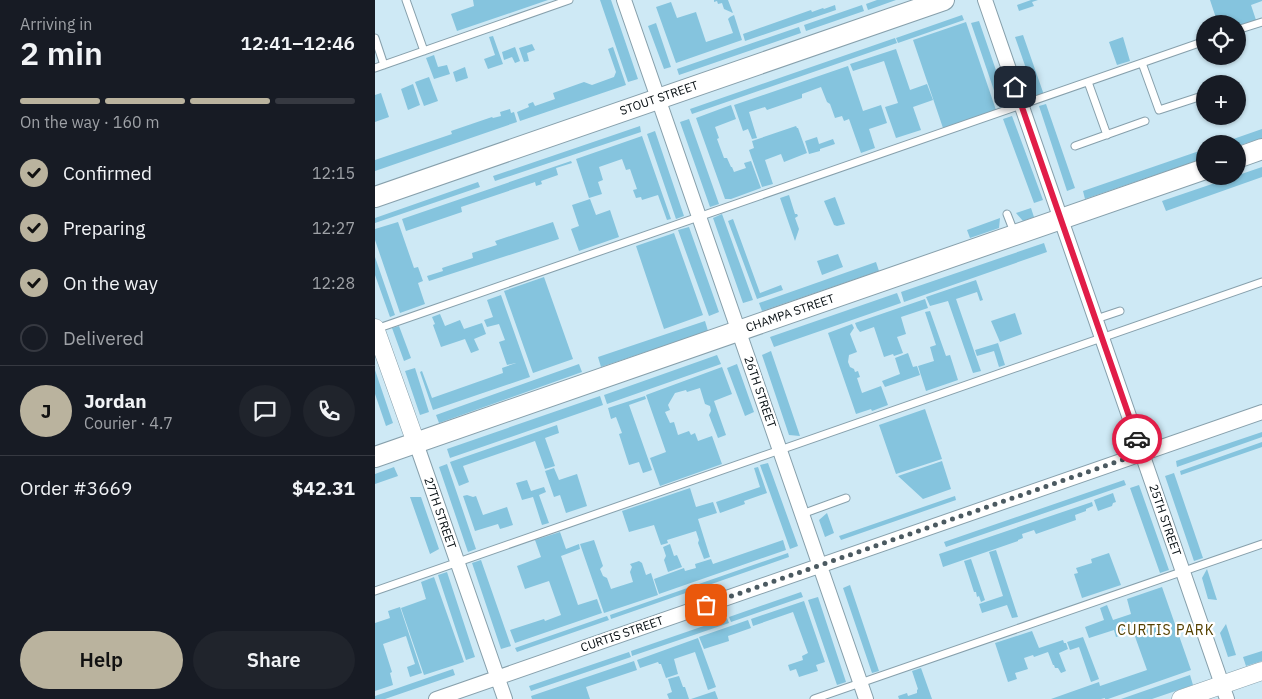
<!DOCTYPE html>
<html lang="en">
<head>
<meta charset="utf-8">
<style>
  :root { --surface:#171b24; --page:#20242c; --text:#f1f3f6; --muted:#9ea1a6; --line:#363941; --accent:#bab39e }
  body { margin:0; font-family:"IBM Plex Sans",sans-serif; background:var(--page); color:var(--text); height:100vh; display:flex; flex-direction:column; font-size:19px; white-space:nowrap }
  * { box-sizing:border-box; margin:0 }
  p { font-size:16px; color:var(--muted) }
  .icon { flex:none; width:28px; height:28px; fill:none; stroke:currentColor; stroke-width:2; stroke-linecap:round; stroke-linejoin:round }
  .map { position:relative; flex:1; overflow:hidden }
  .panel { display:flex; flex-direction:column; background:var(--surface); width:375px }
  .panel>* { flex:none }
  .controls { position:absolute; left:821px; top:15px; display:grid; gap:10px }
  .controls a { display:grid; place-items:center; width:50px; height:50px; border-radius:50%; background:var(--surface); box-shadow:0 1px 4px #0004; font-size:25px }
  .pin { position:absolute; display:grid; place-items:center; width:42px; height:42px; color:#fff; margin:-21px; border-radius:10px; box-shadow:0 2px 8px #0006 }
  .courier { position:absolute; display:grid; place-items:center; width:50px; height:50px; margin:-25px; border:4px solid #e11d48; border-radius:50%; background:#fff; color:#222; box-shadow:0 1px 6px #0007 }
  .head em { font-style:normal; font-weight:600 }
  .head div { display:flex; flex-direction:column-reverse }
  .head { display:flex; align-items:center; justify-content:space-between; height:85px; padding:0 20px }
  h1 { font-size:32px; font-weight:600; line-height:38px }
  .bar { display:grid; grid-template-columns:repeat(4,1fr); gap:8px 5px; align-content:center; height:60px; padding:0 20px }
  .bar i { height:6px; border-radius:4px; background:var(--line) }
  .bar .on { background:var(--accent) }
  .bar p { grid-column:span 4 }
  .line { display:flex; align-items:center; gap:12px; padding:0 20px; border-top:1px solid var(--line) }
  .line div { flex:1 }
  .round { display:grid; place-items:center; flex:none; width:52px; height:52px; border-radius:26px; background:var(--page) }
  ol { padding:0 20px; list-style:none }
  li { display:flex; align-items:center; gap:15px; height:55px }
  li p { margin-inline-start:auto }
  li .icon { padding:5px; border-radius:50%; background:var(--accent); color:#111; stroke-width:4 }
  li:last-child { color:var(--muted) }
  li i { width:28px; height:28px; border:2px solid var(--line); border-radius:50% }
  .button { display:flex; gap:10px; margin-top:auto; padding:10px 20px }
  .button a { flex:1; height:58px; border-radius:30px; background:var(--accent); color:#111; font-size:20px; font-weight:600; line-height:58px; text-align:center }
  .button a+a { background:var(--page); color:var(--text) }
  main { display:flex; flex:1; min-height:0 }
  .map>svg:first-child { display:block }
</style>
</head>
<body>
<main>
<section class="panel">
<div class="head"><div><h1>2 min</h1><p>Arriving in</p></div><em>12:41–12:46</em></div>
<div class="bar"><i class="on"></i><i class="on"></i><i class="on"></i><i></i><p>On the way · 160 m</p></div>
<ol>
<li><svg class="icon" aria-label="check" viewBox="0 0 24 24"><path d="M5 12l5 5 9-10"/></svg>Confirmed<p>12:15</p></li>
<li><svg class="icon" aria-label="check" viewBox="0 0 24 24"><path d="M5 12l5 5 9-10"/></svg>Preparing<p>12:27</p></li>
<li><svg class="icon" aria-label="check" viewBox="0 0 24 24"><path d="M5 12l5 5 9-10"/></svg>On the way<p>12:28</p></li>
<li><i></i>Delivered</li>
</ol>
<div class="line" style="height:90px"><b class="round" style="background:var(--accent);color:#111">J</b><div><b>Jordan</b><p>Courier · 4.7</p></div><a class="round"><svg class="icon" aria-label="chat" viewBox="0 0 24 24"><path d="M4 5h16v11H9l-5 4z"/></svg></a><a class="round"><svg class="icon" aria-label="phone" viewBox="0 0 24 24"><path d="M5 4h4l2 5-3 2q2 4 5 5l2-3 5 2v4C11 20 4 13 5 4z"/></svg></a></div>
<div class="line" style="height:65px"><div>Order #3669</div><b>$42.31</b></div>
<div class="button"><a>Help</a><a>Share</a></div>
</section>
<div class="map">
<svg width="887" height="699" viewBox="0 0 887 699">
  <rect width="100%" height="100%" fill="#cee9f5"/>
  <path fill="#85c4de" d="M98 0H173L82 31 76 14 99 6Z
    M225 0H236L263 79 253 82Z
    M339 0H353L358 13 349 9 347 3 343 4 342 1 339 2Z
    M502 0H521L493 10 491 4Z
    M656 0H663L657 2 659 6 644 11 642 5Z
    M835 0H887V1L876 5 881 20 863 26 862 24H843Z
    M296 2 302 18 321 12 331 42 358 33 353 19 355 17 359 15 367 40 301 63 281 7Z
    M460 5 461 10 370 41 368 34 436 10 437 12 448 8 449 9Z
    M487 5 489 11 431 31 429 25Z
    M587 15 589 20 523 43 521 38Z
    M604 21 634 108 626 111 596 23Z
    M591 22 621 110 568 128 538 40Z
    M281 23 296 67 289 69 273 26Z
    M424 27 426 33 304 75 302 69Z
    M648 35 669 95 661 97 640 37Z
    M118 36 128 64 113 69 109 59 120 55 114 37Z
    M748 37 755 61 742 65 734 42Z
    M520 38 522 43 317 114 315 109Z
    M157 44 160 50 152 53 154 61 149 62 144 48Z
    M140 47 145 61 140 63 137 57 129 60 127 52Z
    M238 47 251 85 145 121 142 112 154 107 153 104 158 102 160 106 180 99 178 93 209 82 217 85 239 77 241 72 233 49Z
    M521 49 535 90 552 84 558 100 538 107 546 130 521 138 510 107 523 103 509 61 478 71 475 64Z
    M59 55 63 67 72 65 75 74 59 79 51 58Z
    M473 66 488 111 506 105 512 123 494 129 500 148 486 153 474 119 469 121 467 116 460 118 455 104 452 102 446 87 427 94V98L392 110 390 107 374 112 382 138 377 139 373 129 368 131 359 105Z
    M90 67 93 78 81 82 78 72Z
    M54 77 63 101 49 106 40 82Z
    M38 84 45 105 33 110 26 89Z
    M6 93 14 117 0 122V95Z
    M671 104 700 188 692 191 664 106Z
    M356 105 361 119 340 127 344 138 342 139 349 158H352L356 167H357L359 172 371 168 369 163 376 161 386 188 356 199H350L321 118Z
    M135 109 136 113 139 112 142 122 0 171V160L77 134 76 131 117 117 118 118 126 116 125 112Z
    M637 116 668 200 659 203 628 119Z
    M314 119 344 204 335 207 305 122Z
    M265 126 266 132 120 181 118 176Z
    M421 126 422 128H423L432 153 409 162 406 154 390 160 398 184 387 187 374 150 379 148 377 141Z
    M887 129V138L863 146 862 144H844Z
    M280 131 309 216 301 219 272 134Z
    M267 136 296 219 292 220 283 195 267 200 266 197 261 198 258 190 262 189 255 169 251 170 247 159 224 167 228 180 223 182 227 194 214 198 201 159Z
    M442 137 444 144 458 139 460 144 445 149V151L434 154 430 141Z
    M830 149V158L710 199 708 191Z
    M196 161 197 163 181 168 183 175 166 181 167 184 161 186 160 182 86 207 87 212 31 231 27 219Z
    M887 167V177L791 211 787 201Z
    M103 182 105 187 0 223V218Z
    M414 195 420 214H422L423 216 420 218 424 229 420 241 405 198Z
    M460 197 470 224 462 226 459 225 449 201Z
    M215 199 221 215 235 210 244 237 204 251 196 229 204 226 197 205Z
    M656 208 659 217 648 221 641 213Z
    M347 214 378 300 368 303 338 218Z
    M625 218 624 228 595 238 592 230Z
    M358 219 385 293 406 285 408 290 382 299 353 221Z
    M23 222 39 268 43 267 48 281 43 283 50 304 25 313 0 240V229Z
    M178 222 184 239 54 281 52 276 68 271 67 268 98 258 97 253 122 245 120 241Z
    M314 227 344 312 334 316 303 230Z
    M299 233 328 315 289 329 261 246Z
    M669 243 672 252 529 302 526 292Z
    M463 254 468 267 447 275 442 261Z
    M0 257 20 315 15 317 0 275Z
    M501 262 504 271 387 311 384 303Z
    M169 277 198 359 158 373 129 291Z
    M601 280 608 300 605 301 602 292 581 299 606 371 598 373 573 301 555 306 551 297Z
    M522 293 526 303 399 347 395 337Z
    M126 295 155 377 58 410 45 372 47 371 57 398 128 373 127 368 141 363 132 365 124 342 130 340 124 324 112 327 109 320 118 317 112 300Z
    M550 299 553 308 526 317 531 334 522 337 528 353 519 356 518 354 509 357 499 327 485 332 482 328 480 323Z
    M555 311 571 356 575 355 583 380 551 391 543 366 559 361 555 347 561 345 550 312Z
    M640 313 647 334 625 342 616 321Z
    M65 314 70 326 85 320 89 329 107 323 111 334 99 339 104 350 96 353 90 339 66 347 58 325 60 324 57 317Z
    M330 321 333 331 226 367 223 357Z
    M477 324 479 328 475 334 482 352 474 355 473 362 475 367 479 369 480 372 483 371 485 377 482 378 487 393 506 386 513 405 497 411 496 409 481 414 453 333Z
    M24 326 36 358 29 361 17 328Z
    M623 343 630 365 624 367 619 351 602 356 600 350Z
    M396 351 425 436 414 435 387 355Z
    M533 353 538 367 542 366 545 375 510 387 507 381 525 374 520 358Z
    M342 355 346 364 232 404 229 395Z
    M204 364 207 372 64 423 61 415Z
    M362 364 379 412 370 416 352 368Z
    M347 367 357 394 339 401 351 435 343 438 334 415 336 411 335 406 330 404 325 388 312 392 311 390 300 393 293 405 295 410 290 412 295 423 299 422 303 435 314 431 316 435 320 433 323 441 337 436 347 464 285 486 275 458 291 452 271 395Z
    M40 368 54 412 45 415 30 371Z
    M0 370 18 423 11 426 0 394Z
    M225 396 228 405 75 458 72 449Z
    M270 396 271 399 254 405 277 470 268 473 264 462 254 465 244 434 247 433 241 417 236 419 233 408Z
    M550 409 567 459 521 474 504 425Z
    M182 425 184 433 170 438 180 466 170 469 160 441 88 466 94 482 84 486 75 462Z
    M887 432V437L802 467 801 461Z
    M887 442V447L806 475 805 471Z
    M567 461 576 489 548 499 523 476Z
    M393 463 423 546 415 549 385 465Z
    M72 464 101 549 93 552 64 467Z
    M19 467 23 476 0 484V474Z
    M383 467 392 493 369 501 370 504 345 513 341 502 385 487 379 468Z
    M179 468 184 480 202 474 212 506 191 513 185 495 179 497 170 471Z
    M799 473 828 558 819 561 790 476Z
    M152 480 156 491 169 487 171 492 164 495 174 523 167 525 158 497 147 500 141 483Z
    M749 480 751 485 571 547 569 542Z
    M764 485 794 570 785 573 755 488Z
    M315 488 321 507 338 502 342 513 323 519 335 557 329 559 323 543 324 540 321 531 292 540 293 543 286 545 279 525 254 532 247 511Z
    M738 493 741 502 738 503 737 506 723 511 719 500Z
    M92 495 98 497 101 496 108 515 132 507 138 525 125 529 123 524 100 531 88 496Z
    M580 496 581 500 466 540 464 536Z
    M35 497H46L64 549 55 554Z
    M717 502 718 506 711 509V511L700 515 701 520 661 534 659 530 647 534 648 538 643 540V541L568 567 564 554Z
    M452 513 459 533 450 537 444 520Z
    M185 532 191 549 204 544 205 549 186 556 203 605 222 599 227 613 140 643 135 630 169 619 170 621 186 615 174 581 150 589 142 566 166 557 160 540Z
    M219 540 228 566 225 569 228 576 232 578 236 589 258 582 255 572 257 567 255 564 264 561 267 563 271 575 276 573 283 595 229 613 205 544Z
    M408 540 411 550 284 594 279 579 309 568 310 571 321 568 320 564 336 559 338 564Z
    M295 544 299 556 302 555 307 567 293 572 289 560 291 556 288 547Z
    M621 550 643 617 637 618 632 605 607 613 604 604 628 596 614 552Z
    M413 553 414 557 236 619 235 615Z
    M734 553 746 585 707 598 699 574 703 573 701 568 717 563 716 559Z
    M596 559 610 600 606 602 604 596 602 597 601 592H599L589 561Z
    M106 560 136 646 126 649 97 563Z
    M832 569 842 600 833 599 827 578Z
    M72 572 100 657 91 660 63 575Z
    M59 577 89 662 49 675 26 608 51 599 46 582Z
    M475 585 504 671 497 673 468 588Z
    M787 587 816 670 733 699H730V698L726 699H676L724 682 725 686 772 670 758 631 741 637 739 630 714 638 710 627 729 620 725 608 732 605 738 620 756 614 752 599Z
    M426 592 428 597 356 622 354 617Z
    M443 597 471 682 462 685 433 600Z
    M429 601 450 662 441 665 443 671 424 677 421 669 415 671 413 665 428 660 427 656 433 653 418 612 378 626 376 619Z
    M25 607 47 673 35 677 32 667 40 664 31 636 8 644 17 672 15 673 18 685 0 691V623L15 618 13 611Z
    M232 616 234 620 142 652 140 648Z
    M352 618 354 623 257 656 256 651Z
    M373 620 376 628 353 636 354 641 329 649 324 637Z
    M851 624 861 655 853 657 845 633Z
    M657 631 664 648 688 640 689 643H691L693 649 684 653 691 671 686 673 683 668H680L679 665H678L673 652 659 657 658 655 649 658 653 669 640 673 642 679 633 682 620 643Z
    M708 637 724 679 716 682 704 647 695 650 692 642Z
    M323 638 341 687 333 690 320 652 299 659 303 674 291 678 286 664H284L283 662 265 668 262 660Z
    M887 651V661L871 666 868 657Z
    M254 652 256 657 156 691 154 686Z
    M259 661 262 670 211 687 215 699H157L156 696Z
    M546 668 557 699H524L523 696 532 693 533 696 542 693V690L543 689 537 671Z
    M78 669 80 675 10 699H0V696Z
    M815 675 818 685 777 699H746Z
    M304 676 308 687H310L314 699H294L292 694 297 692 293 679Z
    M340 691 343 699H316Z"/>
  <g fill="none" stroke-linecap="round" stroke-linejoin="round">
    <defs>
      <path id="service" d="M31 0 49 51
        M862 30 887 22
        M0 38 9 65
        M767 63 784 110 830 95
        M0 68 194 0
        M713 82 732 135
        M700 146 770 121
        M632 214 639 232
        M721 319 745 311
        M1 329 830 41
        M427 514 471 498
        M0 591 887 282
        M439 699 887 544"/>
      <path id="minor" d="M249 0 491 699
        M610 0 852 699
        M41 443 130 699
        M61 699 887 412"/>
      <path id="tertiary" d="M0 328 41 443
        M806 699 887 671"/>
      <path id="secondary" d="M862 158 887 149
        M0 197 569 0
        M0 457 830 169"/>
    </defs>
    <use href="#service" stroke="#87a0ac" stroke-width="9"/>
    <use href="#minor" stroke="#87a0ac" stroke-width="16"/>
    <use href="#tertiary" stroke="#87a0ac" stroke-width="19"/>
    <use href="#secondary" stroke="#87a0ac" stroke-width="22"/>
    <use href="#service" stroke="#fff" stroke-width="7"/>
    <use href="#minor" stroke="#fff" stroke-width="14"/>
    <use href="#tertiary" stroke="#fff" stroke-width="18"/>
    <use href="#secondary" stroke="#fff" stroke-width="20"/>
  </g>
  <g fill="none" stroke-linecap="round" stroke-linejoin="round">
    <path stroke="#4b5a61" stroke-width="5" stroke-dasharray="0 9" d="M331 605 767 453 762 439"/>
    <path stroke="#e11d48" stroke-width="6" d="M640 87 762 439"/>
  </g>
  <g text-anchor="middle" stroke-width="4.5" stroke-linejoin="round" paint-order="stroke">
    <g font-size="12" fill="#050d11" stroke="#fff">
      <text transform="translate(284 98) rotate(-19)" y="4">STOUT STREET</text>
      <text transform="translate(415 313) rotate(-19)" y="4">CHAMPA STREET</text>
      <text transform="translate(385 392) rotate(71)" y="4">26TH STREET</text>
      <text transform="translate(65 513) rotate(71)" y="4">27TH STREET</text>
      <text transform="translate(790 520) rotate(71)" y="4">25TH STREET</text>
      <text transform="translate(247 634) rotate(-19)" y="4">CURTIS STREET</text>
    </g>
    <g font-size="14" letter-spacing="1" fill="#554100" stroke="#fff">
      <text x="791" y="635">CURTIS PARK</text>
    </g>
  </g>
</svg>
<div class="controls">
<a><svg class="icon" aria-label="locate" viewBox="0 0 24 24"><circle cx="12" cy="12" r="6"/><path d="M12 2v4M12 18v4M2 12h4M18 12h4"/></svg></a>
<a>+</a>
<a>−</a>
</div>
<div class="pin" style="left:331px;top:605px;background:#ea580c"><svg class="icon" aria-label="bag" viewBox="0 0 24 24"><path d="M5 8h14l-1 12H6zM9 8a3 3 0 0 1 6 0"/></svg></div>
<div class="pin" style="left:640px;top:87px;background:#1f2937"><svg class="icon" aria-label="home" viewBox="0 0 24 24"><path d="M3 11l9-7 9 7M6 9v11h12V9"/></svg></div>
<div class="courier" style="left:762px;top:439px"><svg class="icon" aria-label="car" viewBox="0 0 24 24"><path d="M5 17H2v-5l4-1 3-4h7l3 4 3 1v5h-3M9 17h6M6 11h13"/><circle cx="7" cy="17" r="2"/><circle cx="17" cy="17" r="2"/></svg></div>
</div>
</main>
</body>
</html>
